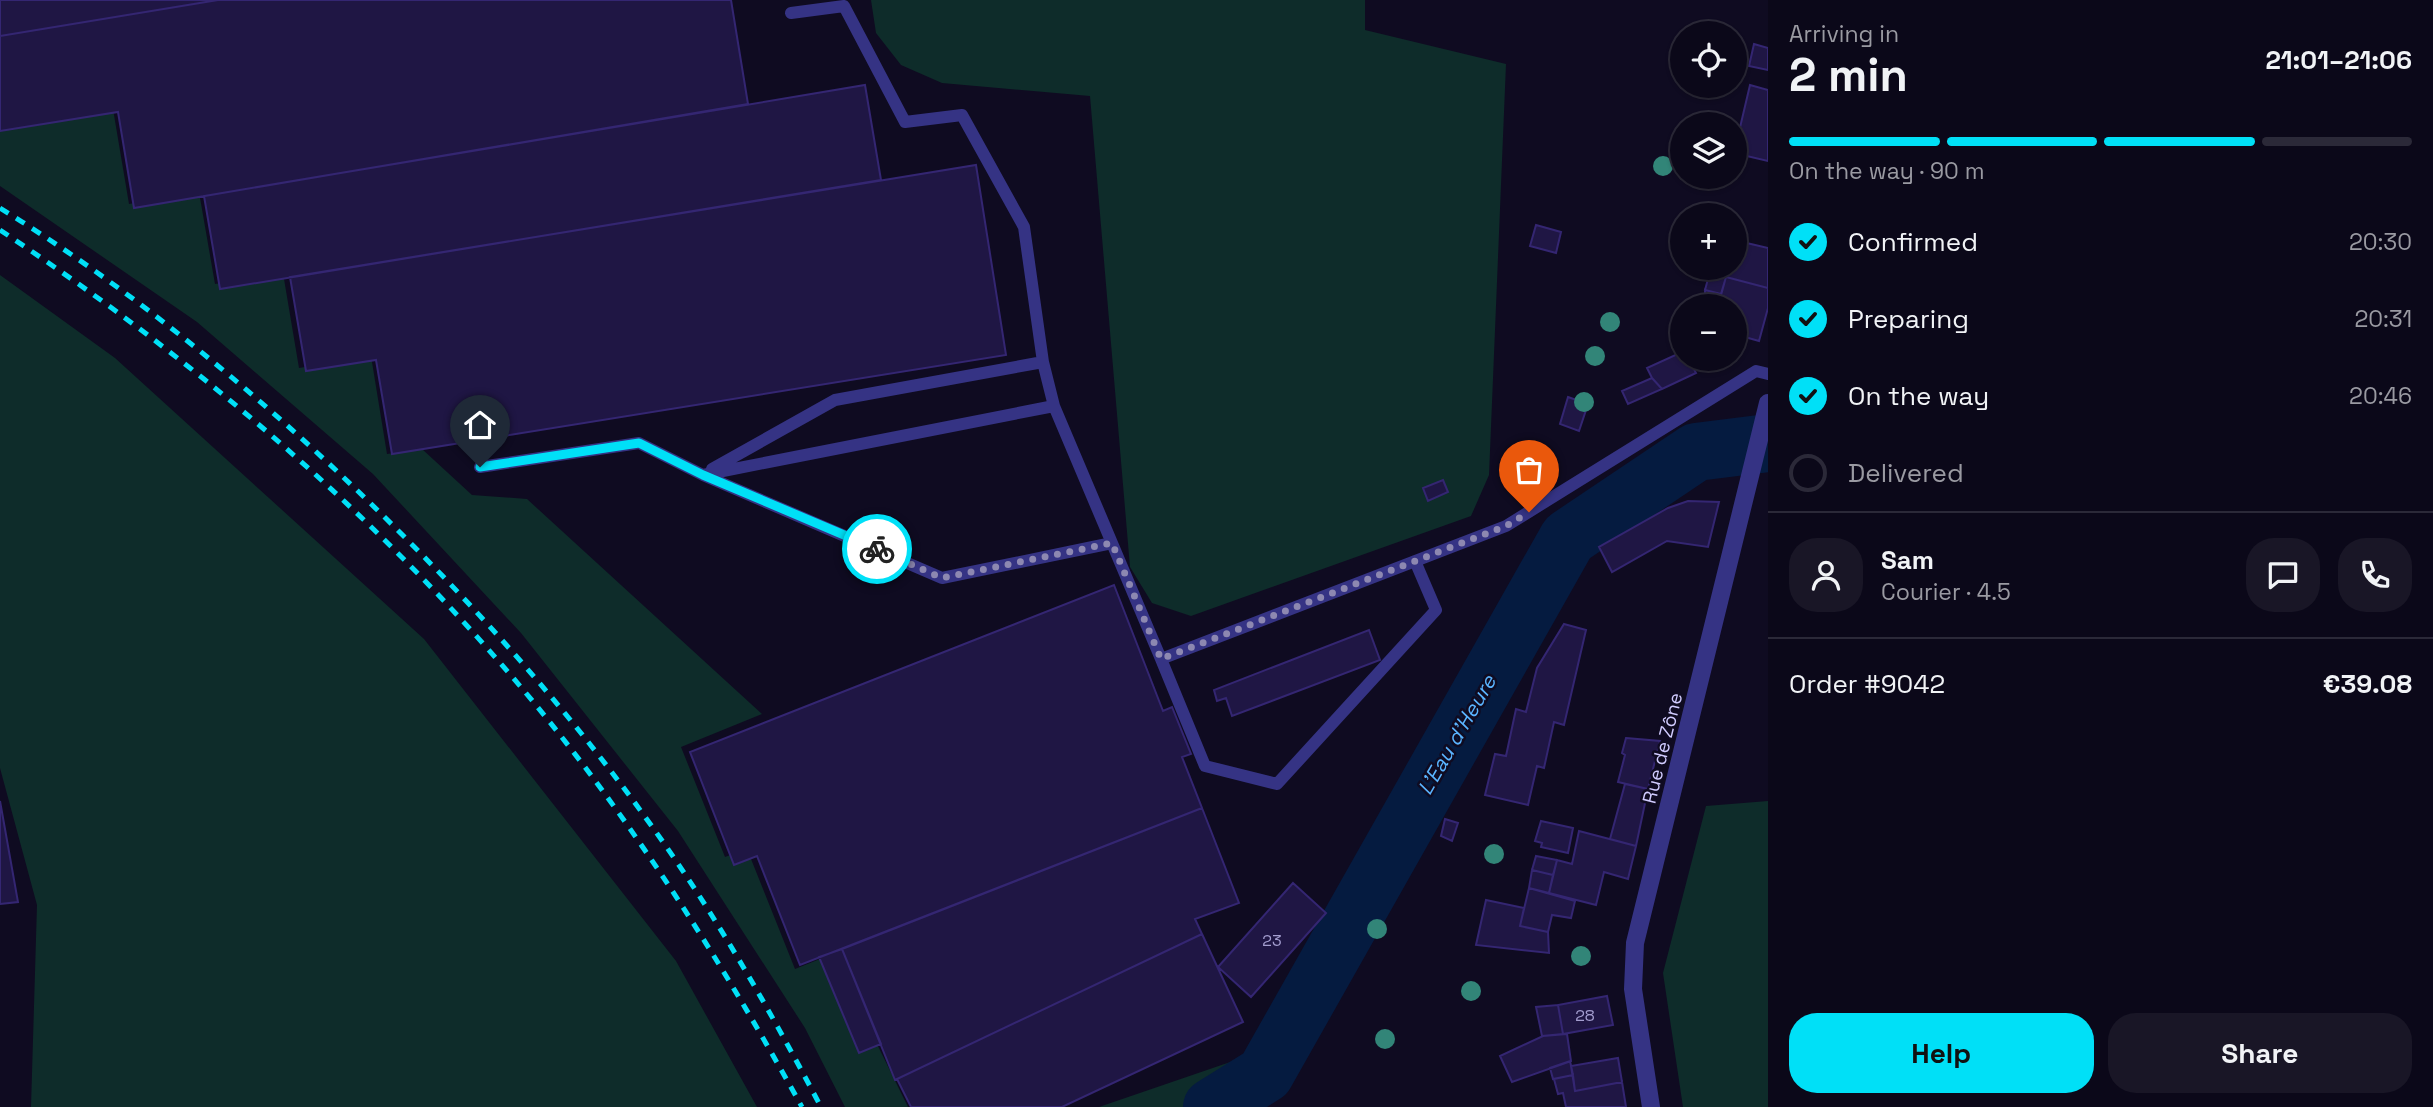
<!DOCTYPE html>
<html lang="en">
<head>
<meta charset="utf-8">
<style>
  :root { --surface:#0b0819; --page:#191626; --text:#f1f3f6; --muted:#9a9aa2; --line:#2b2938; --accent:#00e0f7 }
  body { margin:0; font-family:"Space Grotesk",sans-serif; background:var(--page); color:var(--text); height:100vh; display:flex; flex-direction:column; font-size:26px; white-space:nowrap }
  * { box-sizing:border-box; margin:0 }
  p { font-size:23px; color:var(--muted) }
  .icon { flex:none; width:38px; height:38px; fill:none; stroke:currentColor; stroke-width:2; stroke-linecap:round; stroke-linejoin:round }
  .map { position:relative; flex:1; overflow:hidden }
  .details { display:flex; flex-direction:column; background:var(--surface); width:665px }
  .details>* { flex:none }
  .tools { position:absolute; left:1670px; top:21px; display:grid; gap:14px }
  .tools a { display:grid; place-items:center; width:77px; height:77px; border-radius:50%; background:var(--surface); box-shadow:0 2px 5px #0004,0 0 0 2px var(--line); font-size:35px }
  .pin { position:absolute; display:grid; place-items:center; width:60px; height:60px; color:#fff; margin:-72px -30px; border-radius:50% 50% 50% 0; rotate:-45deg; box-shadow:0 0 7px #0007 }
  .pin .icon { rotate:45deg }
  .courier { position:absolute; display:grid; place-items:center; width:70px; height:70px; margin:-35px; border:5px solid #00e0f7; border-radius:50%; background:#fff; color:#222; box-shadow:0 2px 9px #0007 }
  .head em { font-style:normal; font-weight:800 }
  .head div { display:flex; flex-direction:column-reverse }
  .head { display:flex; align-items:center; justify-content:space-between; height:119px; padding:0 21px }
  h1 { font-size:46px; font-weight:800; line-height:52px }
  .bar { display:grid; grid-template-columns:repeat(4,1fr); gap:10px 7px; align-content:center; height:84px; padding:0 21px }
  .bar i { height:9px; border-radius:5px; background:var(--line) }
  .bar .active { background:var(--accent) }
  .bar p { grid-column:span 4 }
  .line { display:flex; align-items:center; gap:18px; padding:0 21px; border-top:2px solid var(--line) }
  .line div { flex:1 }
  .round { display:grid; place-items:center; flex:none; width:74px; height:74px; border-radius:28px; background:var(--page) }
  ol { padding:0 21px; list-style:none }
  li { display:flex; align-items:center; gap:21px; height:77px }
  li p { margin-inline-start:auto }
  li .icon { padding:7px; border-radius:50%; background:var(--accent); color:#111; stroke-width:4 }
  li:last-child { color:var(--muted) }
  li i { width:38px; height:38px; border:4px solid var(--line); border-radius:50% }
  .button { display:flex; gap:14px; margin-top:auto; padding:14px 21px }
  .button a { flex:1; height:80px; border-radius:28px; background:var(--accent); color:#111; font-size:28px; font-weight:800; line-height:80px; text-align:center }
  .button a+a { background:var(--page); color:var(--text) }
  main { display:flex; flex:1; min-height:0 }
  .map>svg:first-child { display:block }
</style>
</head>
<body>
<main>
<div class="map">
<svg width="1768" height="1107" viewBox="0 0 1768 1107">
  <rect width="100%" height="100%" fill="#0f0b21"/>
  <path fill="#0e2c2a" d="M871 0H1365V30L1506 64 1489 475 1471 516 1191 616 1152 603 1130 567 1090 96 942 83 901 65 876 33Z
    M113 109 129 204 199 192 215 284 283 273 299 368 371 356 387 454 422 449 472 495 527 499 762 714 681 747 725 857 747 849 795 969 840 951 874 1038 908 1107H845L805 1028 678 831 521 633 373 474 197 322 0 186V128Z
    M0 275 115 358 424 639 676 961 757 1107H31L37 905 0 768Z
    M1768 801V1107H1683L1663 973 1706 806Z
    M1242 1058 1253 1107H1099Z"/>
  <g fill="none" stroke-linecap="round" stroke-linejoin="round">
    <path stroke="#051b40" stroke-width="58" d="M1212 1107 1265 1074 1568 538 1696 452 1768 443"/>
  </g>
  <path fill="#1f1644" stroke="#342672" stroke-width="2" d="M0 0H218L0 36Z
    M218 0H731L748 104 134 208 118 112 0 131V36Z
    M1754 44 1768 48V70L1749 66Z
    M865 85 881 180 220 289 204 196Z
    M1750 85 1768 90V161L1734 153Z
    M976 165 1006 355 392 454 376 360 306 371 290 277Z
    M1536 225 1561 232 1556 253 1530 246Z
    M1734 240 1768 248V288L1726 277 1721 294 1705 290 1711 268H1734Z
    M1726 277 1768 288V308L1759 341 1734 334V306H1718Z
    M1705 290 1721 294 1718 306H1705Z
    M1690 301 1706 305 1705 306H1689Z
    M1682 352V359H1689L1696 373 1662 389 1652 378 1647 368Z
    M1652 378 1662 389 1628 404 1622 391Z
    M1568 397 1588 404 1579 431 1560 424Z
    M1443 480 1448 492 1428 501 1423 488Z
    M1688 501 1719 502 1708 547 1667 541 1612 572 1599 547 1668 508Z
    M1114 585 1163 711 1172 707 1191 754 1182 757 1202 808 800 965 757 856 734 865 690 752Z
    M1564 624 1586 630 1564 725 1554 722 1544 768 1537 766 1528 805 1485 795 1495 754 1506 756 1516 709 1526 712 1537 668Z
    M1369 630 1380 660 1232 716 1226 698 1217 701 1214 690Z
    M1626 738 1660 741 1648 789 1618 782 1625 755 1622 753Z
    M1625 784 1648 789 1636 846 1610 839Z
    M0 801 18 902 0 904Z
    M1202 808 1239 903 1195 919 1202 934 895 1080 842 949Z
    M1445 819 1458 823 1452 841 1441 836Z
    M1541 821 1573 828 1568 853 1541 847 1542 843 1535 841Z
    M1579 831 1636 846 1628 879 1604 872 1596 905 1549 893 1557 860 1572 864Z
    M1536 856 1557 860 1553 875 1532 870Z
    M1532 870 1553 875 1549 893 1529 888Z
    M1293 883 1326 913 1251 997 1218 967Z
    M1529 888 1575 901 1571 918 1552 915 1548 932 1520 926Z
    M1486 900 1524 908 1520 926 1548 932 1549 953 1476 945Z
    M1202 934 1243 1022 1062 1107H911L897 1079Z
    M842 949 881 1044 859 1053 819 957Z
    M1607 996 1613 1025 1563 1034 1558 1005Z
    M1558 1005 1563 1034 1542 1036 1536 1007Z
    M1567 1034 1571 1061 1512 1082 1500 1056 1543 1036Z
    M1618 1058 1622 1082 1575 1091 1571 1066Z
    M1570 1061 1573 1075 1553 1079 1550 1068Z
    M1573 1075 1575 1091 1622 1082 1626 1107H1566L1563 1093 1558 1094 1554 1079Z"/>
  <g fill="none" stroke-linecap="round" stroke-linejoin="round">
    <path stroke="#353384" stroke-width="12" d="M791 13 844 6 905 122 962 115 1024 227 1043 362 1054 406 1161 659 1506 526 1756 371 1768 374
      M480 467 639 443 703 475 1054 406
      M712 469 835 400 1043 362
      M703 475 942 578 1112 543
      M1161 659 1205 766 1277 784 1436 610 1415 561"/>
    <path stroke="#353384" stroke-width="18" d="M1651 1107 1633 989 1635 943 1768 403"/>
    <path stroke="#00e0f7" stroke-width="5" stroke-dasharray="10 9" stroke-linecap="butt" d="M0 208C123 284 236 376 341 475 459 587 569 708 663 842 722 926 773 1016 821 1107
      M0 230C193 358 370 509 520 686 630 816 720 959 802 1107"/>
  </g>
  <g fill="#328578">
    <circle cx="1663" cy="166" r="10"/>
    <circle cx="1610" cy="322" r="10"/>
    <circle cx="1595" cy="356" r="10"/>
    <circle cx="1584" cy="402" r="10"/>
    <circle cx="1494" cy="854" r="10"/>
    <circle cx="1377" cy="929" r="10"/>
    <circle cx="1581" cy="956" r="10"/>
    <circle cx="1471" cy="991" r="10"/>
    <circle cx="1385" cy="1039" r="10"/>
  </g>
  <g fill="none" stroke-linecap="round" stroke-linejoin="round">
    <path stroke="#8d88b1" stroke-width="7" stroke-dasharray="0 12.6" d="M877 549 942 578 1112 543 1161 659 1506 526 1529 512"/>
    <path stroke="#00e0f7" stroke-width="9" d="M480 467 639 443 703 475 877 549"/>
  </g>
  <g text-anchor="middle" stroke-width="5" stroke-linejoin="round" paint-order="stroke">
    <g font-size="16" fill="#a49ed0">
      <text x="1272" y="946">23</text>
      <text x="1585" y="1021">28</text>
    </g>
    <g font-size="19" fill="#d1ccff" stroke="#0f0b21">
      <text transform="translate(1662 748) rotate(-76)" y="7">Rue de Zône</text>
    </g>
    <g font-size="21" font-style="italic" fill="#5ab4ff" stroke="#0f0b21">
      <text transform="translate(1457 735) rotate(-60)" y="7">L'Eau d'Heure</text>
    </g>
  </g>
</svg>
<div class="tools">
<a><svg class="icon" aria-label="locate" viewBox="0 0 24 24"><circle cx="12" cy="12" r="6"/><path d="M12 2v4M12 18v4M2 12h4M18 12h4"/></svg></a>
<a><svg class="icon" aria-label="layers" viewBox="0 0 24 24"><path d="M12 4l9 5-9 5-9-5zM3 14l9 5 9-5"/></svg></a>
<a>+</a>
<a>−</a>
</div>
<div class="pin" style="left:1529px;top:512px;background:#ea580c"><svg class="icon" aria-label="bag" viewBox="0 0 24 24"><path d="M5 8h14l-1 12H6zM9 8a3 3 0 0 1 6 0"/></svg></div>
<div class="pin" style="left:480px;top:467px;background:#1f2937"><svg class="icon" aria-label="home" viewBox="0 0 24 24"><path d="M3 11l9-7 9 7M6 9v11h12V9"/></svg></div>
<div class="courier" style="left:877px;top:549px"><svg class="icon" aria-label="bike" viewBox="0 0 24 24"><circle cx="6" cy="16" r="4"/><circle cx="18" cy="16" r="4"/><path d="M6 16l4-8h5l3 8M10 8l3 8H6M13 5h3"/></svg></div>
</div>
<section class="details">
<div class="head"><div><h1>2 min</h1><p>Arriving in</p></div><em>21:01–21:06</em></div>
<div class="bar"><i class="active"></i><i class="active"></i><i class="active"></i><i></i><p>On the way · 90 m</p></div>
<ol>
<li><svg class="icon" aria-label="check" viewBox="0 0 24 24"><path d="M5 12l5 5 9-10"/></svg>Confirmed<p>20:30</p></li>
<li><svg class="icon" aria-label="check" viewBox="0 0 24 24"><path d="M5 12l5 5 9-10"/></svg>Preparing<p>20:31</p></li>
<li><svg class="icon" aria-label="check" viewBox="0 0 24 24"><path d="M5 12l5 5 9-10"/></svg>On the way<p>20:46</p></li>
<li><i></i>Delivered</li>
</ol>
<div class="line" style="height:126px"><a class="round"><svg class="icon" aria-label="person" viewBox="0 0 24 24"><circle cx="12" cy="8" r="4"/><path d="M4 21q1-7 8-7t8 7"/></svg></a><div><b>Sam</b><p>Courier · 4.5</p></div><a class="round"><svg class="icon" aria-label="chat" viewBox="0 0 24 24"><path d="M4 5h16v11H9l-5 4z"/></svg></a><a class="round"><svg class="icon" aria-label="phone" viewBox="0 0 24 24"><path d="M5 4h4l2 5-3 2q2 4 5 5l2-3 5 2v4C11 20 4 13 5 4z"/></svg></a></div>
<div class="line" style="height:91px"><div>Order #9042</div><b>€39.08</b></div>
<div class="button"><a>Help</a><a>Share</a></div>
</section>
</main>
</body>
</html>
